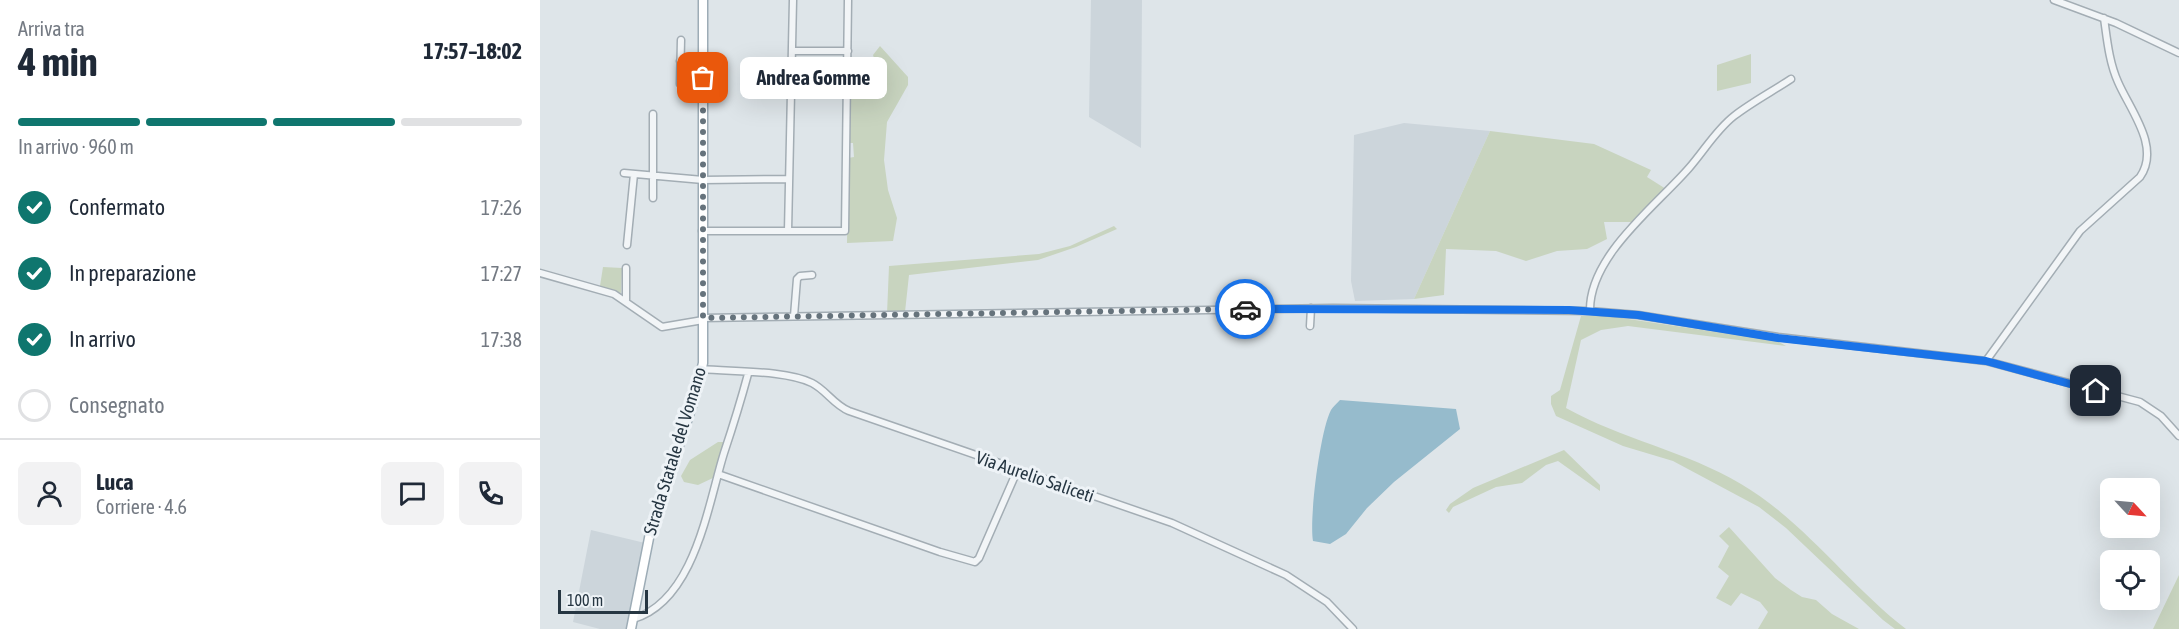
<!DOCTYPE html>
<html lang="it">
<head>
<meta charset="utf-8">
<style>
  :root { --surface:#fff; --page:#f2f2f3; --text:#1f2937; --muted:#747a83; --line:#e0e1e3; --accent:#0f766e }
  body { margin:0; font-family:"Asap Condensed",sans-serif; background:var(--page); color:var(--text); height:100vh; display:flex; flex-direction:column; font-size:22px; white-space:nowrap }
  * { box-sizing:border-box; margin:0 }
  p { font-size:20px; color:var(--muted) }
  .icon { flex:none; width:33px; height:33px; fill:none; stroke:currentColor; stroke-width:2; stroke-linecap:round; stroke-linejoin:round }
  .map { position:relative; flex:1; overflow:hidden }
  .side { display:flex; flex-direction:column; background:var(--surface); width:540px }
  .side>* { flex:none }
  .needle { width:39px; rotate:116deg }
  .tools { position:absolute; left:1560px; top:478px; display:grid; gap:12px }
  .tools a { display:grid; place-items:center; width:60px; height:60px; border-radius:9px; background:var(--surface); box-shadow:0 6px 24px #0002; font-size:30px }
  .scale { position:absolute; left:18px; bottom:15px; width:90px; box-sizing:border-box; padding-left:6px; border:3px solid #263642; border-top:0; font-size:16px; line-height:21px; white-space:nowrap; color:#263642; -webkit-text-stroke:4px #eef3f7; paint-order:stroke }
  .pin { position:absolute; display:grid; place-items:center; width:51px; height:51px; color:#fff; margin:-26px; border-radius:12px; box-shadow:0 3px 9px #0006 }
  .courier { position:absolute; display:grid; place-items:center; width:60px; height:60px; margin:-30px; border:4px solid #1a73e8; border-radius:50%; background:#fff; color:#222; box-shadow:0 2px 8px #0007 }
  .bubble { position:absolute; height:42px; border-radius:9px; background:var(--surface); box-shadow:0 6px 24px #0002; font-size:20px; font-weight:700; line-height:42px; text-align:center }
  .overview em { font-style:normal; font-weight:700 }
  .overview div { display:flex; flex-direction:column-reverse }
  .overview { display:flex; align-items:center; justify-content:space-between; height:102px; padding:0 18px }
  h1 { font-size:39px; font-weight:700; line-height:45px }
  .bar { display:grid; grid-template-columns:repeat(4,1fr); gap:9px 6px; align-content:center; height:72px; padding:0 18px }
  .bar i { height:8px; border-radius:4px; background:var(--line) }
  .bar .on { background:var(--accent) }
  .bar p { grid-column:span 4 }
  .line { display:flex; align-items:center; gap:15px; padding:0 18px; border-top:2px solid var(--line) }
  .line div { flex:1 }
  .round { display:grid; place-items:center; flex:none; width:63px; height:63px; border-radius:9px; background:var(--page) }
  ol { padding:0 18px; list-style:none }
  li { display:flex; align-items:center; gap:18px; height:66px }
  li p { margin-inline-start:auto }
  li .icon { padding:6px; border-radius:50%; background:var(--accent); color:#fff; stroke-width:4 }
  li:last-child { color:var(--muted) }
  li i { width:33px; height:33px; border:3px solid var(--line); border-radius:50% }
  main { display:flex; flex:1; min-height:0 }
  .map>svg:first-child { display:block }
</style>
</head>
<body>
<main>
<section class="side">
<div class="overview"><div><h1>4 min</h1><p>Arriva tra</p></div><em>17:57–18:02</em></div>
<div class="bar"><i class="on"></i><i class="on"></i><i class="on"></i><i></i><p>In arrivo · 960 m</p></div>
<ol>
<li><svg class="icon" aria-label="check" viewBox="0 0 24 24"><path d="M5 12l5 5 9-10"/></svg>Confermato<p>17:26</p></li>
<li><svg class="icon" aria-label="check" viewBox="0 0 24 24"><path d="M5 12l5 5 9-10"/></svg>In preparazione<p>17:27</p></li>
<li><svg class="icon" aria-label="check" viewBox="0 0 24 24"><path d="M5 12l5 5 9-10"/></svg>In arrivo<p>17:38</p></li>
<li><i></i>Consegnato</li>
</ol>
<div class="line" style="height:108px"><a class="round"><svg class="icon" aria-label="person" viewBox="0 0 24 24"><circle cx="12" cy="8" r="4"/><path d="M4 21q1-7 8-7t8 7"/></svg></a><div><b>Luca</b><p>Corriere · 4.6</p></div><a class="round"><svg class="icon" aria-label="chat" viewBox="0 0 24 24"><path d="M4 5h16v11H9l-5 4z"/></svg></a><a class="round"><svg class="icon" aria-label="phone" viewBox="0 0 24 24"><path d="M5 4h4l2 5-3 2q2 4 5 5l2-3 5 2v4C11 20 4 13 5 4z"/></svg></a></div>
</section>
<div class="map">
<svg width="1639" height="629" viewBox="0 0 1639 629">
  <rect width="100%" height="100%" fill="#dee5e9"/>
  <path fill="#ccd5db" d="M551 0H602L601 148 549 117Z
    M864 123 950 131 874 299 815 301 811 281 814 135Z
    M51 530 105 543 87 629H60L33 622Z"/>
  <path fill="#c8d4bf" d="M340 46 368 77V85L347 122 344 160 348 190 357 218 353 241 307 243 308 158 314 157 313 143H308L309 99C326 93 340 74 333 55Z
    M1211 54V83L1177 91V65Z
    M950 131 1054 144 1111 170 1107 177 1126 189 1096 222H1064L1067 239 1047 249 1017 251 986 261 956 251 906 249 904 295 874 299Z
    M574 226 577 229 536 247 498 260 369 275 365 312 347 314 349 266 499 254 530 246Z
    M63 267 82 268 81 293 60 286Z
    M1041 316H1068L1237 341 1246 346 1088 326 1061 330 1041 340 1026 408C1081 439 1146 451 1201 484 1264 521 1309 585 1366 629H1355L1343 620 1246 528 1219 507 1133 461 1083 446 1016 416 1011 404V396L1020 390Z
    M178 442H185L175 477 158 485 144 482 141 476 150 460Z
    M1024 450 1060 485V491L1018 461 1006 465 982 483 956 487 913 507 909 513 906 510 910 504 933 488Z
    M1189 527 1235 578 1251 590 1262 597 1276 600 1292 614 1319 629H1218L1228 612 1220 602 1201 593 1191 606 1176 598 1189 576 1178 567 1189 546 1179 536Z
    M1639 575V629H1613Z"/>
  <path fill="#96bbcc" d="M800 400 916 409 920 429 854 482 827 508 806 534 790 544 773 541C769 519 780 431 791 410 793 407 797 403 800 400Z"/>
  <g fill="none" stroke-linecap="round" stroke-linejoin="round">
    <defs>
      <path id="minor" d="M1514 0 1576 23 1639 53
        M252 51H308
        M140 61 163 60
        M251 70 308 69
        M140 84 141 40
        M113 114V198
        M84 173 163 180 249 179
        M162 231H305L308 0
        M248 231 253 0
        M87 245 94 174
        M86 268V300
        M0 273 74 294 122 327 163 320
        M1050 311C1049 256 1116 206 1149 168 1164 151 1176 130 1194 116 1212 102 1233 91 1251 79
        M254 316 257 279 260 276 272 275
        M163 318 793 308 1050 311 1098 315 1238 337 1446 361 1600 402 1621 416 1639 436
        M770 326 771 308
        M1446 361 1540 231 1600 177C1621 147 1590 110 1578 82 1569 62 1567 39 1564 18
        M162 369C193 372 245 370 272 383 286 390 294 405 309 411L632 523 746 575 787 602 813 629
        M178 474 400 552 435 562 439 558 477 471
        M93 619C155 601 168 504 184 453 193 426 201 400 208 374"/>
      <path id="major" d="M91 629 110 533 154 400 163 363V0"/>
    </defs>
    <use href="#minor" stroke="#a3adb4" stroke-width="9"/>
    <use href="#major" stroke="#9dacb6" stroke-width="11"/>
    <use href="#minor" stroke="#f2f5f7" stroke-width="6"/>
    <use href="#major" stroke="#fff" stroke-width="8"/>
  </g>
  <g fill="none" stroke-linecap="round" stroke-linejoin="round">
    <path stroke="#66737c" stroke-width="6" stroke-dasharray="0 10.8" d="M163 78V318L705 309"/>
    <path stroke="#1a73e8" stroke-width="8" d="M705 309 1029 310 1098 315 1238 338 1446 361 1556 391"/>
  </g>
  <g text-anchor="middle" stroke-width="6" stroke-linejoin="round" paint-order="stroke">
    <g font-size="18" fill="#263642" stroke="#eef3f7">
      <text transform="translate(135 451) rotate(-73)" y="6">Strada Statale del Vomano</text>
      <text transform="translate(495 477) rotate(19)" y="6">Via Aurelio Saliceti</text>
    </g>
  </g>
</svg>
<div class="tools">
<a><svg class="needle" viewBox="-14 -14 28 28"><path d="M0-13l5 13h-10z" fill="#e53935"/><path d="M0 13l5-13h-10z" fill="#747a83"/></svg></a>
<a><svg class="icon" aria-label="locate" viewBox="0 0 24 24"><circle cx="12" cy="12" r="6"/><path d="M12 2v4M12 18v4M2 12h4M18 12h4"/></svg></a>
</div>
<div class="scale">100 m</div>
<div class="pin" style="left:163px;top:78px;background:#ea580c"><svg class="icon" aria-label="bag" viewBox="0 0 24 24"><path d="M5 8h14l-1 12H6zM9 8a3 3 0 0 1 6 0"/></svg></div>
<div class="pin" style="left:1556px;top:391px;background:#1f2937"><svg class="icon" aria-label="home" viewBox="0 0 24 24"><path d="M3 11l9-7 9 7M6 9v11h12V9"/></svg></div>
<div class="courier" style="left:705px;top:309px"><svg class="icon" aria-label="car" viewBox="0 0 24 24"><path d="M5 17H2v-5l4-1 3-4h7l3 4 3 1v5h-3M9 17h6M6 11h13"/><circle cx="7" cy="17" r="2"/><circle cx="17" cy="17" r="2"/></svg></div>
<div class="bubble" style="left:200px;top:57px;width:147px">Andrea Gomme</div>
</div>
</main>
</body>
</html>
